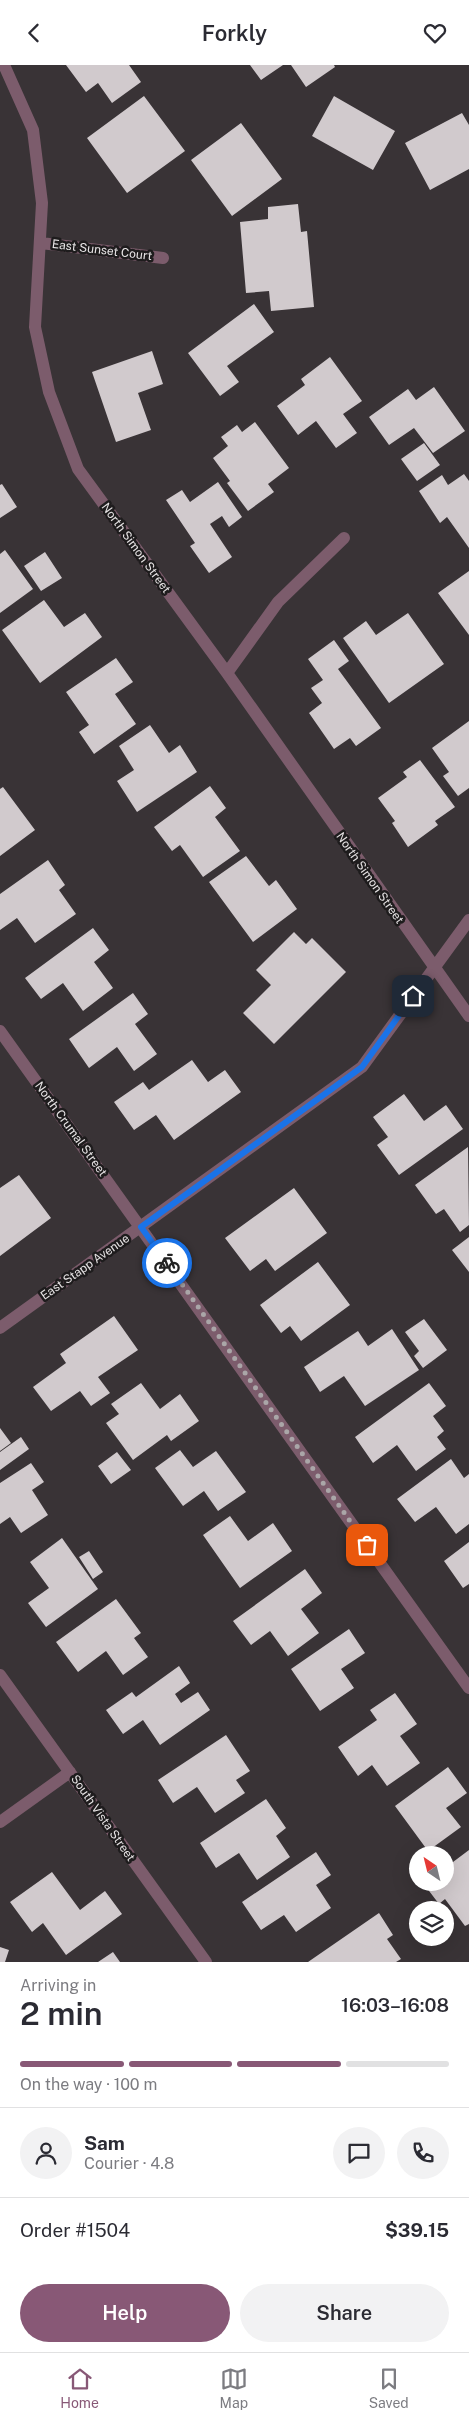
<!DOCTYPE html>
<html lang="en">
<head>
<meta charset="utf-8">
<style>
  :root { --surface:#fff; --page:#f2f2f3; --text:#2b2b33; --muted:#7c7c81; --line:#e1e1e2; --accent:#885876 }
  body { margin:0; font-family:"Public Sans",sans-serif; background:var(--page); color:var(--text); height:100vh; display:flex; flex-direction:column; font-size:19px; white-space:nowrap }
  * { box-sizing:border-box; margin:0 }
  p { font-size:16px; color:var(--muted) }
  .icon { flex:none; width:28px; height:28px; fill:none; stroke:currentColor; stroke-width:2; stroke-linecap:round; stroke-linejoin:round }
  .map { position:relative; height:1897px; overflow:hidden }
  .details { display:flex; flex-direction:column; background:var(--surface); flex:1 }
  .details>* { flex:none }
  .needle { width:32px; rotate:325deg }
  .fabs { position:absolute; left:409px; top:1781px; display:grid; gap:10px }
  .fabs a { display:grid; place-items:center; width:45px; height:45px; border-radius:50%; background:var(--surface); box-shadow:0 5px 20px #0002; font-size:25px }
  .pin { position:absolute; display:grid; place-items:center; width:42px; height:42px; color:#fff; margin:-21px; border-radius:10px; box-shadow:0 2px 8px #0006 }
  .courier { position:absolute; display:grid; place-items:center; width:50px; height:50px; margin:-25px; border:4px solid #1a73e8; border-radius:50%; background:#fff; color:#222; box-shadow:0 1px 6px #0007 }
  .headline em { font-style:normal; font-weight:600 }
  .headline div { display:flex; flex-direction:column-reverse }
  .headline { display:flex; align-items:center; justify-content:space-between; height:85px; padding:0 20px }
  h1 { font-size:32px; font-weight:600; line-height:38px }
  .bar { display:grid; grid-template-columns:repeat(4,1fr); gap:8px 5px; align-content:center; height:60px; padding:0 20px }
  .bar i { height:6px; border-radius:4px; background:var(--line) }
  .bar .selected { background:var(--accent) }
  .bar p { grid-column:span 4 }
  .line { display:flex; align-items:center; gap:12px; padding:0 20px; border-top:1px solid var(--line) }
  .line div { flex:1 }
  .round { display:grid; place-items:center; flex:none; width:52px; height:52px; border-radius:26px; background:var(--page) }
  .button { display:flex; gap:10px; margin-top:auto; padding:10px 20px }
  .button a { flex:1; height:58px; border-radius:30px; background:var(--accent); color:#fff; font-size:20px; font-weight:600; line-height:58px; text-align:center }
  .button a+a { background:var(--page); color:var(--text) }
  header { display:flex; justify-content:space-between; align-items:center; height:65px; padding:0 20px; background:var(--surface); font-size:22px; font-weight:600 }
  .tab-bar { display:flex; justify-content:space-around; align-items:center; height:70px; border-top:1px solid var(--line); background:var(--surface); font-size:14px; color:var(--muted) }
  .tab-bar a { display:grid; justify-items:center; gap:2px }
  .tab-bar .selected { color:var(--accent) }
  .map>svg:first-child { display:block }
</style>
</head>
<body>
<header><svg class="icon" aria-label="back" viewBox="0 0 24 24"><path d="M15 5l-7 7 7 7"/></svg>Forkly<svg class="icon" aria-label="heart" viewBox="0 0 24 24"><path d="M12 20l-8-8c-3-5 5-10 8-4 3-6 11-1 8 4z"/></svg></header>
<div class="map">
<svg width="469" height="1897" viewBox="0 0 469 1897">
  <rect width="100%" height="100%" fill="#393336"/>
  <path fill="#d1cacd" d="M66 0H129L141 17 112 38 98 18 86 27Z
    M250 0H283L261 15Z
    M291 0H334L335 2 306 22Z
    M144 31 185 86 127 128 87 73Z
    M334 31 395 66 373 105 312 71Z
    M462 48 469 60V104L430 125 405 78Z
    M241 58 282 114 232 151 191 95Z
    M298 139 301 167 307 166 314 242 271 246 269 226 246 228 240 157 268 154V142Z
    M254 239 274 267 227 301 239 317 220 331 188 288Z
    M152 286 163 319 138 328 151 365 116 377 92 307Z
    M330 292 362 336 343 349 357 368 336 383 316 356 298 370 277 341 305 320 301 314Z
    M434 322 465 366 433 388 414 363 389 380 369 352 408 324 416 335Z
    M255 357 289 403 268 419 274 427 248 446 227 418 230 416 213 393 228 381 221 372 237 360 242 367Z
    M424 378 440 400 417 416 401 394Z
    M464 409 469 416V483L447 452 440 458 419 426 442 410 448 420Z
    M218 417 242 452 229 462 222 451 210 459 232 492 209 508 190 481 195 478 166 435 182 425 190 437Z
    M2 419 17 442 0 453V420Z
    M5 485 33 524 0 548V489Z
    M45 487 62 513 41 526 24 501Z
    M469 506V570L438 528Z
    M44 535 64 562 85 548 102 572 40 618 2 565Z
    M408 548 444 599 389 638 343 573 366 556 376 570Z
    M334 575 349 596 338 604 381 663 356 681 350 673 334 684 309 648 322 638 311 623 323 615 308 594Z
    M116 593 133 617 115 629 136 659 94 689 79 667 89 660 66 627Z
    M469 656V723L458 731 443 711 449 707 432 683Z
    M150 660 169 688 180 680 197 707 137 747 117 716 134 705 119 681Z
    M420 695 455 742 435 756 438 760 408 782 392 758 395 756 378 733 407 712 403 707Z
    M210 721 226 743 215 752 240 786 203 812 180 780 172 786 154 762Z
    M3 722 35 765 0 791V724Z
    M246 791 269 821 276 815 297 844 253 877 209 817Z
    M48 795 65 820 59 825 76 849 35 878 17 853 0 865V829Z
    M93 863 109 885 94 897 113 923 83 946 63 918 41 934 25 913Z
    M294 867 306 879 312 873 346 907 274 979 243 948 271 920 256 905Z
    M133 928 148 949 135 959 157 989 134 1006 117 982 89 1003 69 974Z
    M192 995 208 1017 225 1005 241 1027 174 1075 156 1050 134 1065 114 1037 143 1017 149 1025Z
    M404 1029 424 1056 446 1040 463 1064 399 1110 377 1080 388 1072 373 1052Z
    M468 1082 469 1160 460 1167 444 1144 436 1149 415 1120Z
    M19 1110 51 1153 0 1191V1123Z
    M294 1123 327 1168 275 1206 266 1194 250 1206 225 1173Z
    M469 1172V1207L452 1185Z
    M318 1197 350 1240 301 1276 290 1261 281 1268 260 1240Z
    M114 1251 138 1285 98 1312 110 1328 91 1341 80 1326 51 1346 33 1322 66 1298 60 1289Z
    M424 1254 447 1285 423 1303 414 1291 419 1286 405 1267Z
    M392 1264 419 1305 365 1341 344 1311 320 1327 304 1302 358 1266 368 1281Z
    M141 1318 160 1344 180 1329 199 1356 171 1376 167 1370 133 1395 106 1358 119 1349 111 1339Z
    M429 1318 446 1341 433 1351 444 1366 437 1372 446 1384 416 1406 397 1380 373 1398 355 1372Z
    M0 1363 11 1378 0 1386Z
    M21 1372 29 1384 0 1405V1387Z
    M180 1385 193 1402 216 1386 246 1427 218 1446 204 1426 183 1441 155 1403Z
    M117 1387 131 1405 111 1419 98 1401Z
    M451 1394 464 1413 469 1409V1459L456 1469 436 1442 415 1457 397 1434Z
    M31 1398 44 1417 32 1425 48 1450 21 1468 10 1452 0 1459V1418Z
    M230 1451 248 1476 273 1458 292 1486 240 1523 203 1470Z
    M62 1473 98 1524 46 1562 28 1538 49 1523 30 1497Z
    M469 1477V1519L463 1523 444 1496Z
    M89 1486 103 1507 93 1514 79 1492Z
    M305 1504 322 1528 301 1544 319 1568 288 1591 270 1566 251 1580 233 1556Z
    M116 1534 141 1568 134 1573 148 1592 123 1610 106 1586 78 1607 56 1577Z
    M349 1564 365 1588 341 1604 354 1623 320 1646 291 1604Z
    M179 1601 190 1618 175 1629 181 1638 198 1627 210 1645 160 1680 143 1655 123 1669 106 1645 132 1627 136 1632Z
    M395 1628 417 1659 400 1671 420 1698 387 1721 372 1700 358 1711 338 1682 377 1655 370 1645Z
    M226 1670 250 1706 236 1715 245 1728 215 1748 197 1722 173 1738 158 1715Z
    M448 1702 467 1728 446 1743 461 1762 428 1786 395 1741Z
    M266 1734 286 1763 276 1771 290 1792 257 1815 239 1788 216 1803 200 1778Z
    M469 1785V1859L465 1861 445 1834 439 1839 423 1818H445V1803Z
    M316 1787 331 1810 316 1820 331 1843 296 1867 284 1850 261 1865 242 1837Z
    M52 1807 80 1845 105 1826 122 1849 66 1890 43 1858 32 1867 10 1837Z
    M379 1848 393 1870 387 1874 401 1894 396 1897H308Z
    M0 1882 9 1885 5 1897H0Z
    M113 1887 120 1897H98Z"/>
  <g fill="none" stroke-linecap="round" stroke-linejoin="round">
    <path stroke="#7c5c6c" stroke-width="12" d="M4 0 33 65 42 138 35 262 49 327 78 404 227 608 469 951
      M41 178 163 193
      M227 608 278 537 344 473
      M0 966 469 1623
      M0 1263 362 1002 469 855
      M0 1610 206 1897
      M0 1757 70 1707"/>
  </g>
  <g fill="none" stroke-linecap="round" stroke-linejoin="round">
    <path stroke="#aaa6a8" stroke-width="5" stroke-dasharray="0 9" d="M167 1198 367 1480"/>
    <path stroke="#1a73e8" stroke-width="6" d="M167 1198 141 1162 362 1002 413 931"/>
  </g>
  <g text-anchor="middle" stroke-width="5" stroke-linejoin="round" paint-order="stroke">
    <g font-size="12" fill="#e7e4e5" stroke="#1e1c1d">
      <text transform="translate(102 185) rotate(7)" y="4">East Sunset Court</text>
      <text transform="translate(136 483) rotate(54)" y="4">North Simon Street</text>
      <text transform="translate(370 813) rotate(55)" y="4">North Simon Street</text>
      <text transform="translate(71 1064) rotate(54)" y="4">North Crumal Street</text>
      <text transform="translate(85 1202) rotate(-35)" y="4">East Stapp Avenue</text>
      <text transform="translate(103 1753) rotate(55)" y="4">South Vista Street</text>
    </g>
  </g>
</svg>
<div class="fabs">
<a><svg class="needle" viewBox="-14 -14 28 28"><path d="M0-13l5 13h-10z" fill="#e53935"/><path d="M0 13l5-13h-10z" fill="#7c7c81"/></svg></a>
<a><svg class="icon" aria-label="layers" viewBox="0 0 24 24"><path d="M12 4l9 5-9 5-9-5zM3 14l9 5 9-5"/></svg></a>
</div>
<div class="pin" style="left:367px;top:1480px;background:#ea580c"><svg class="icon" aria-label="bag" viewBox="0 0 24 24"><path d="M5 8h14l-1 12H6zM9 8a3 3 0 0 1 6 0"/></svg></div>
<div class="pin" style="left:413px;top:931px;background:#1f2937"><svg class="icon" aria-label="home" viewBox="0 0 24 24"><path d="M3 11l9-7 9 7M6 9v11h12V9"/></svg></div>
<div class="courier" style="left:167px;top:1198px"><svg class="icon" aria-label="bike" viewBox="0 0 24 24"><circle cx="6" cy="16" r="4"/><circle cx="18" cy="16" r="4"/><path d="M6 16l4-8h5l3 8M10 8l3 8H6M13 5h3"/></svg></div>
</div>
<section class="details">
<div class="headline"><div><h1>2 min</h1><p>Arriving in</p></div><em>16:03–16:08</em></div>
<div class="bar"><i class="selected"></i><i class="selected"></i><i class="selected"></i><i></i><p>On the way · 100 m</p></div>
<div class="line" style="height:90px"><a class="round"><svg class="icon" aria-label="person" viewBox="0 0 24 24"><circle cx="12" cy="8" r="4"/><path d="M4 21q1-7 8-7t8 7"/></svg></a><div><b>Sam</b><p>Courier · 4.8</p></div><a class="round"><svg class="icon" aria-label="chat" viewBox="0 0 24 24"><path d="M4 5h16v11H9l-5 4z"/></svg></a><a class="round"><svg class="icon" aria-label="phone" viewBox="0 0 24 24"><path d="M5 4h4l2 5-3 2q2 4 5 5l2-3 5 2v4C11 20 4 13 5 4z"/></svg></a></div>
<div class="line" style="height:65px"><div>Order #1504</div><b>$39.15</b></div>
<div class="button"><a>Help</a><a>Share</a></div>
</section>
<nav class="tab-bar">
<a class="selected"><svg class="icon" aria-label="home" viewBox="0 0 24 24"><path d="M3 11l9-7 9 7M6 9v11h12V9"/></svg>Home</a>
<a><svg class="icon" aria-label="map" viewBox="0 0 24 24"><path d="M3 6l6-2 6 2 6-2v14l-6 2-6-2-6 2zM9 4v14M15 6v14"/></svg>Map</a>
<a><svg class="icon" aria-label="saved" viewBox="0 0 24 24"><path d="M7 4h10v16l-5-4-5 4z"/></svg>Saved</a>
</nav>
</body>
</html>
